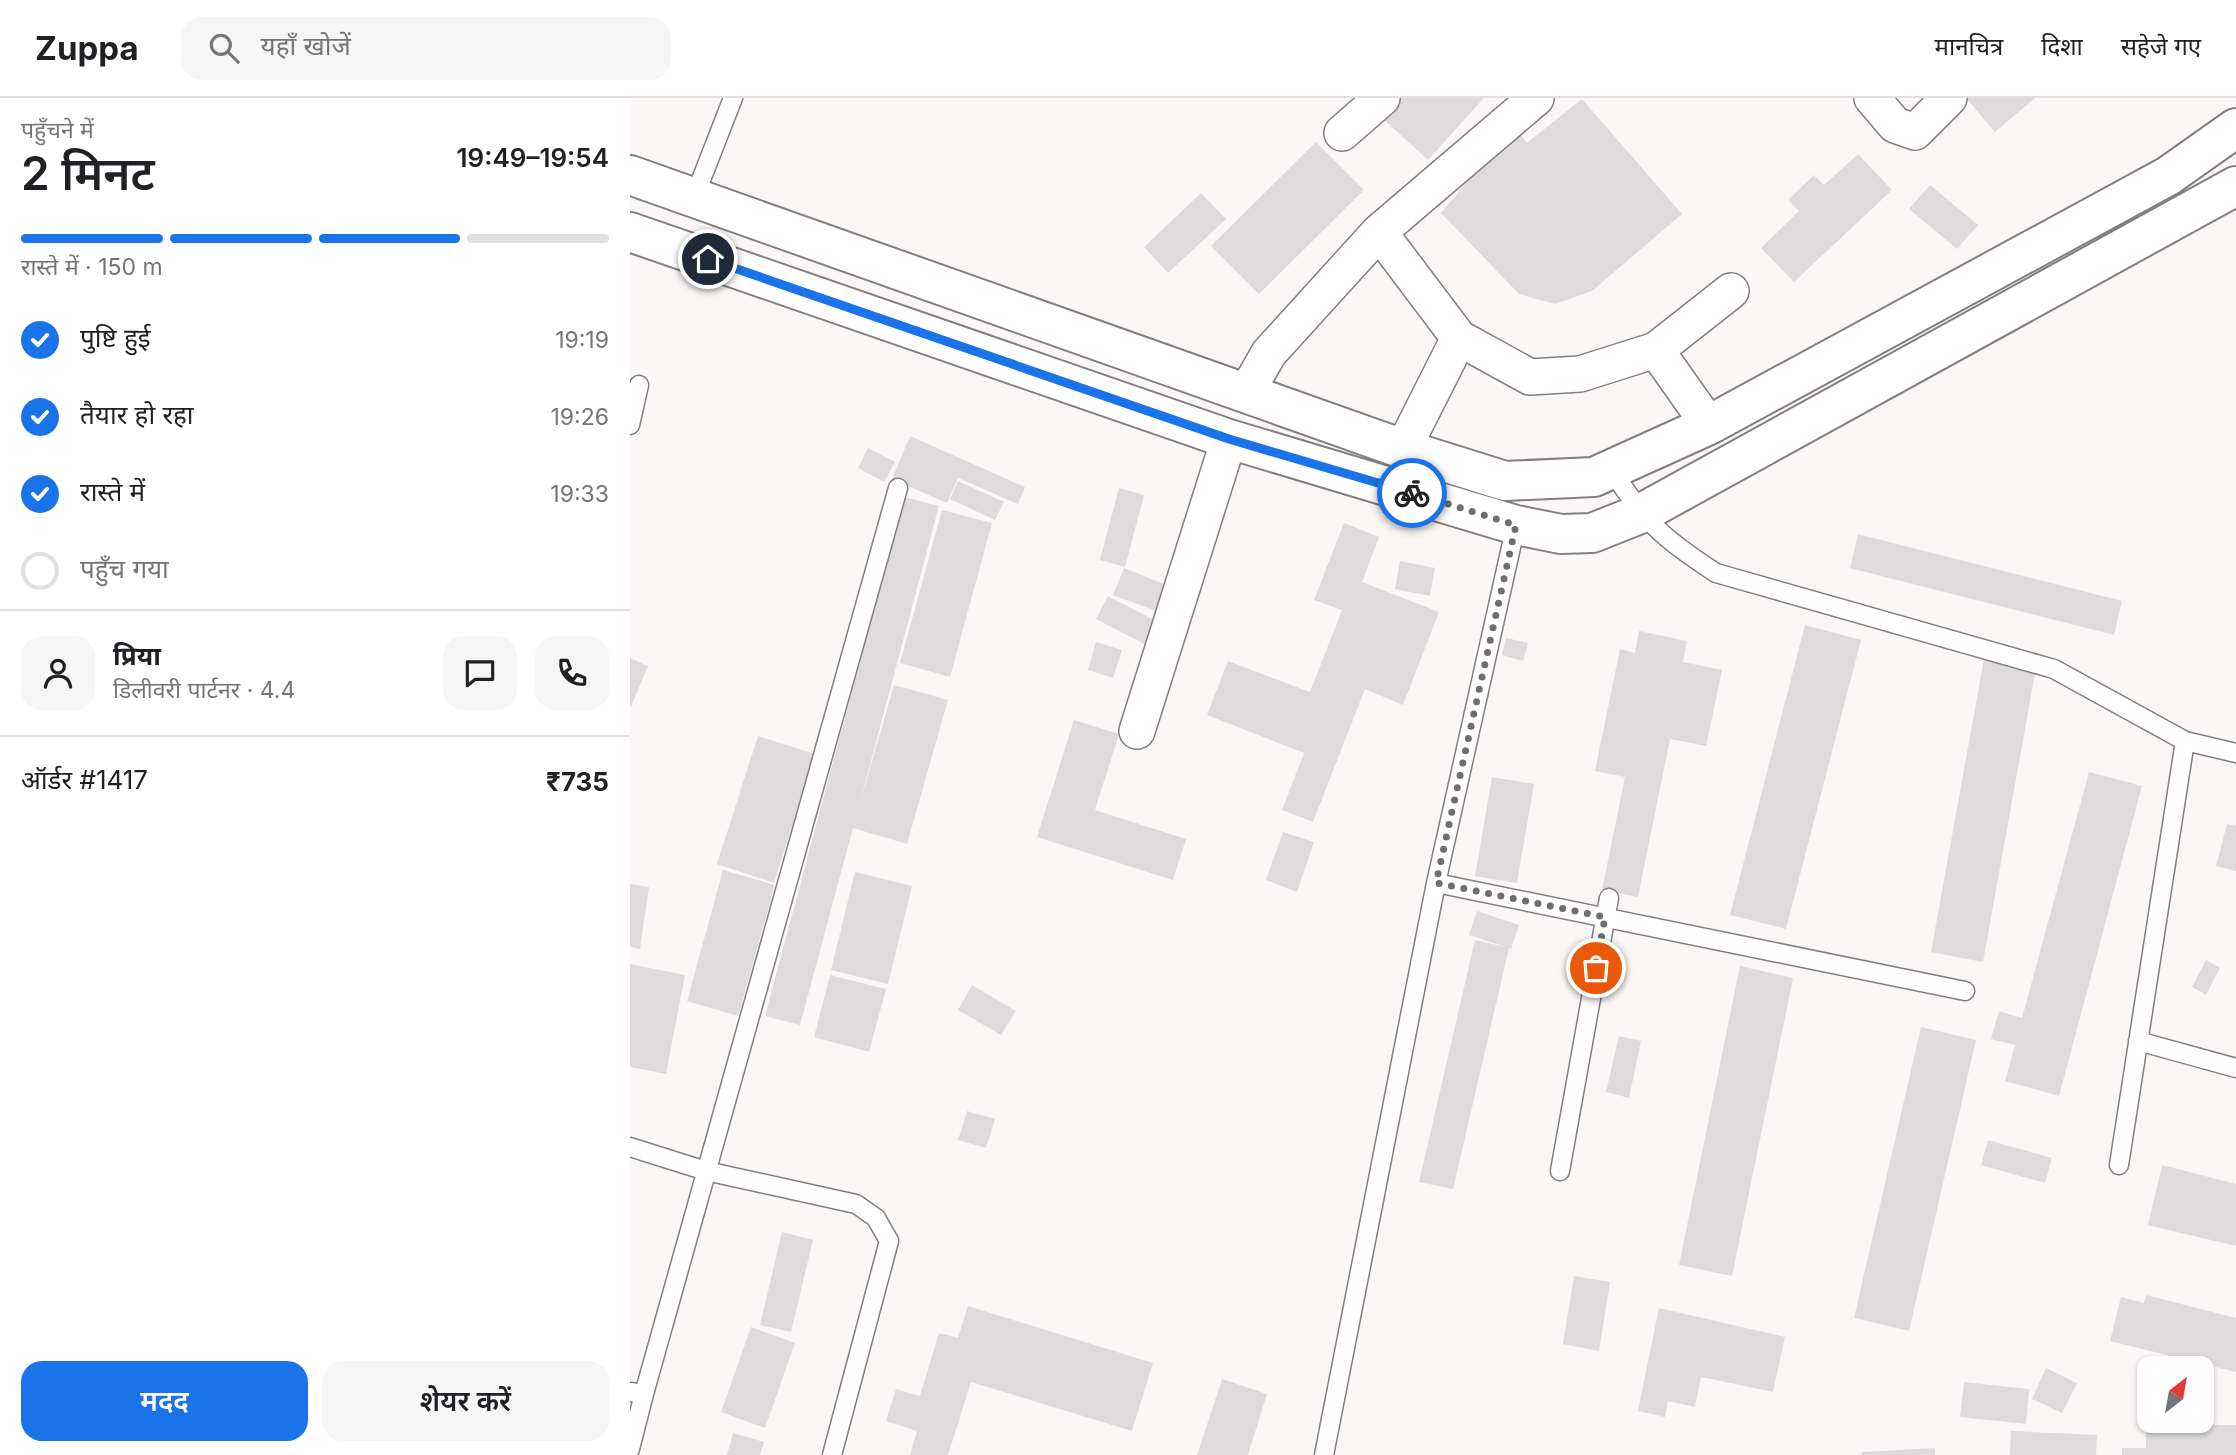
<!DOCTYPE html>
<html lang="hi">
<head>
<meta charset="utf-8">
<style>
  :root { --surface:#fff; --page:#f6f6f6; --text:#202124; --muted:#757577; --line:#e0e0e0; --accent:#1a73e8 }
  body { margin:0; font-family:Inter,"Noto Sans Devanagari",sans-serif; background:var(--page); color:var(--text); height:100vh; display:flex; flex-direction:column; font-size:26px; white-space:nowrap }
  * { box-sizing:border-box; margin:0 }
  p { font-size:23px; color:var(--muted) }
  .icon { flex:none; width:38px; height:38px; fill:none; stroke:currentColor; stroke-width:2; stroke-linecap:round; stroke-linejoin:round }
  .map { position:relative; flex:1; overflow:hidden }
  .side { display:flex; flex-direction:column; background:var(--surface); width:630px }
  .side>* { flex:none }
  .needle { width:46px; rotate:31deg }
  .buttons { position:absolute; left:1507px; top:1258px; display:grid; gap:14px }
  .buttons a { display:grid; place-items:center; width:77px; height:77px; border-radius:14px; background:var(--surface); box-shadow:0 2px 5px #0004; font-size:35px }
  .pin { position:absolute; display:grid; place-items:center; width:60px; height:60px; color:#fff; margin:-30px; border:4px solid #fff; border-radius:50%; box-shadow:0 2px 7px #0007 }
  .courier { position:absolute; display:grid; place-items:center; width:70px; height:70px; margin:-35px; border:5px solid #1a73e8; border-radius:50%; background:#fff; color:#222; box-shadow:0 2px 9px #0007 }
  .headline em { font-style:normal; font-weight:600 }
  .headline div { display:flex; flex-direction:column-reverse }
  .headline { display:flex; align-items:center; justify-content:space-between; height:119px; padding:0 21px }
  h1 { font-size:46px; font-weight:600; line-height:52px }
  .bar { display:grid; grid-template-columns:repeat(4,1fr); gap:10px 7px; align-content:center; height:84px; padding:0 21px }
  .bar i { height:9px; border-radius:5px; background:var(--line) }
  .bar .current { background:var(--accent) }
  .bar p { grid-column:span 4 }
  .line { display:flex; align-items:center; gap:18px; padding:0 21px; border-top:2px solid var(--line) }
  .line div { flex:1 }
  .round { display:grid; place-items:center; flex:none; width:74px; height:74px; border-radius:21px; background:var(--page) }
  ol { padding:0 21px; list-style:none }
  li { display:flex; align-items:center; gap:21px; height:77px }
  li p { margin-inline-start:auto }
  li .icon { padding:7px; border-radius:50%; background:var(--accent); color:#fff; stroke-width:4 }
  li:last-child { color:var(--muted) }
  li i { width:38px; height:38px; border:4px solid var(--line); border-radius:50% }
  .cta { display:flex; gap:14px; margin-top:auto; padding:14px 21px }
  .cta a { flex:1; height:80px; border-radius:21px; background:var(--accent); color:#fff; font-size:28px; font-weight:600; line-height:80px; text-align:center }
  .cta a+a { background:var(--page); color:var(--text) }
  header { display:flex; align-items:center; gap:42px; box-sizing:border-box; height:98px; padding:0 35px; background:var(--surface); border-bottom:2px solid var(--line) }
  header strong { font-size:33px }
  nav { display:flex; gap:38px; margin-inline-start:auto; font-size:24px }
  .search { width:490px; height:63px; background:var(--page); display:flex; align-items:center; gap:18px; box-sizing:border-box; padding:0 24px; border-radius:21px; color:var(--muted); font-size:26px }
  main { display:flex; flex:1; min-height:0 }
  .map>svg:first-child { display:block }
</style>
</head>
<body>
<header>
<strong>Zuppa</strong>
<div class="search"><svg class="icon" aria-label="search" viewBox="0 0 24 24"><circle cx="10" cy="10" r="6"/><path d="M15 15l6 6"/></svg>यहाँ खोजें</div>
<nav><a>मानचित्र</a><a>दिशा</a><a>सहेजे गए</a></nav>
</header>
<main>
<section class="side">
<div class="headline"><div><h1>2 मिनट</h1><p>पहुँचने में</p></div><em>19:49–19:54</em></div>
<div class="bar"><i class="current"></i><i class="current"></i><i class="current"></i><i></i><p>रास्ते में · 150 m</p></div>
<ol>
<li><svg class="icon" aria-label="check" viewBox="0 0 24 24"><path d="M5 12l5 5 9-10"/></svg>पुष्टि हुई<p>19:19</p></li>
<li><svg class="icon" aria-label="check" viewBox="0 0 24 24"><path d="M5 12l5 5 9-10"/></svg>तैयार हो रहा<p>19:26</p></li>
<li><svg class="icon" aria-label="check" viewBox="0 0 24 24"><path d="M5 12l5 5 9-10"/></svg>रास्ते में<p>19:33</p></li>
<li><i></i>पहुँच गया</li>
</ol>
<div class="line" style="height:126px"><a class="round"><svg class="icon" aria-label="person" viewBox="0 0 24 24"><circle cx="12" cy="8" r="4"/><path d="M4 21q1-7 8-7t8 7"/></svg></a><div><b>प्रिया</b><p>डिलीवरी पार्टनर · 4.4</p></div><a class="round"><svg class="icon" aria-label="chat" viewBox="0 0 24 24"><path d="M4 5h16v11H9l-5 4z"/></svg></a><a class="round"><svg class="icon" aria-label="phone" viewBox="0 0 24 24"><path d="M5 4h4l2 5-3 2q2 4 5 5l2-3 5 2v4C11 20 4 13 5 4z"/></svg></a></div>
<div class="line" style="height:91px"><div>ऑर्डर #1417</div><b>₹735</b></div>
<div class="cta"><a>मदद</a><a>शेयर करें</a></div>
</section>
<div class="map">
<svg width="1606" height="1357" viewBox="0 0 1606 1357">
  <rect width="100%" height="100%" fill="#fcf7f7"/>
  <path fill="#dfdadb" d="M770 0H854L798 62 752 20Z
    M1336 0H1405L1365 34Z
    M952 1 1052 116 962 193 925 206 889 196 811 115 884 28 897 45Z
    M686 44 734 92 629 196 581 148Z
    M1228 56 1262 92 1164 184 1131 150 1169 113 1158 102 1184 77 1194 87Z
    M1300 87 1348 127 1327 151 1279 111Z
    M571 95 596 121 538 175 514 149Z
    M280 338 395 389 388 406 328 380 317 405 262 381Z
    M238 350 265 364 254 384 228 370Z
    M328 383 374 404 365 422 320 401Z
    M489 390 514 397 495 469 470 462Z
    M274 399 309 408 229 708 264 587 318 602 277 746 223 730 170 927 135 918Z
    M312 412 362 425 320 579 270 565Z
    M714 425 749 439 732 484 809 514 773 607 735 591 683 724 652 712 674 655 577 617 598 563 680 594 712 512 684 502Z
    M1228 436 1492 503 1484 537 1220 470Z
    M770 463 805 470 800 498 765 491Z
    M494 470 539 488 529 514 483 497Z
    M478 498 528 524 516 547 466 521Z
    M1175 527 1231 542 1156 831 1100 817Z
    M1009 533 1057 543 1053 564 1092 572 1076 648 1040 641 1008 799 972 792 995 679 965 673 990 551 1005 555Z
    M876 540 898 545 893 563 872 557Z
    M466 544 492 552 483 580 458 572Z
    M0 560 18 568 0 611Z
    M1354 561 1406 570 1353 864 1301 854Z
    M444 622 489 636 465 712 556 741 543 782 407 739Z
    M128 638 185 656 144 785 87 766Z
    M1459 674 1512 688 1429 998 1375 983 1385 947 1361 941 1369 913 1392 920Z
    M862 679 904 686 887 785 845 778Z
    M1597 726 1606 728V773L1586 768Z
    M653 734 684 744 667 794 636 782Z
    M93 772 145 787 108 918 57 903Z
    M225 774 282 788 258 886 201 872Z
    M0 786 19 789 10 851 0 849Z
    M847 813 889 827 881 851 879 850 823 1091 789 1084 845 842 876 849 839 837Z
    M1576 862 1590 870 1576 897 1562 889Z
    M0 866 55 877 36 976 0 969Z
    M1110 868 1163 880 1102 1178 1049 1167Z
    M200 877 256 891 239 954 184 939Z
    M342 887 386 913 371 937 328 912Z
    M1291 929 1346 942 1279 1233 1224 1220Z
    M989 938 1011 943 999 1000 976 994Z
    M337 1013 365 1021 356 1050 328 1042Z
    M1358 1042 1422 1060 1415 1085 1351 1067Z
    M1532 1067 1606 1086V1148L1518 1127Z
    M152 1134 183 1142 161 1234 130 1227Z
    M944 1178 980 1184 969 1253 933 1246Z
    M1516 1197 1606 1220V1274L1480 1243 1491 1199 1514 1205Z
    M338 1208 523 1265 502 1333 341 1284 318 1357H280L287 1333 256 1323 266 1291 290 1298 309 1235 328 1240Z
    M1029 1210 1155 1239 1143 1294 1071 1279 1065 1309 1038 1303 1035 1319 1008 1313Z
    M121 1229 165 1245 135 1330 91 1314Z
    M1416 1270 1447 1285 1432 1315 1402 1301Z
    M592 1281 637 1296 618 1357H567Z
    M1334 1284 1399 1291 1396 1326 1330 1319Z
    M1516 1326 1606 1327V1357H1492V1350H1516Z
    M1381 1333 1467 1337 1466 1357H1380Z
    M103 1335 134 1344 130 1357H97Z
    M1305 1350V1357H1232V1354Z"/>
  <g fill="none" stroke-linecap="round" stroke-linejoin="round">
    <defs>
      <path id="lane" d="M64 100 103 0
        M0 327 9 287
        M981 371C1016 425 1032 440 1086 475L1424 571 1555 643 1606 655
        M806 785 1335 893
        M1508 943 1606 970
        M0 1049 76 1073 226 1106 246 1120 259 1143 202 1357
        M1489 1067 1555 643
        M930 1073 979 800
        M0 1294 14 1296 268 390
        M0 1351 14 1296
        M694 1357 806 785 886 427"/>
      <path id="street" d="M1242 0 1265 27 1285 34 1319 0
        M712 35 752 0
        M829 240 749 134 906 0
        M1026 252 1079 327
        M616 295 639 255 749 134
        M773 351 829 240 900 279 950 276 1026 252 1101 193
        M507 633 599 341"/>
      <path id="secondary" d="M0 77 773 351 875 383 964 379 1079 327 1538 78 1606 30
        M0 134 599 341 886 427 931 436 962 435 1010 416 1606 88"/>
    </defs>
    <use href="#lane" stroke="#837e7f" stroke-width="21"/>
    <use href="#street" stroke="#837e7f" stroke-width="38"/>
    <use href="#secondary" stroke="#837e7f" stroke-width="42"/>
    <use href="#lane" stroke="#fff" stroke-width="18"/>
    <use href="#street" stroke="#fff" stroke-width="35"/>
    <use href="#secondary" stroke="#fff" stroke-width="38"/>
  </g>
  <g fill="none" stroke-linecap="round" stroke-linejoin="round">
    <path stroke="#706d6d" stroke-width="7" stroke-dasharray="0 12.6" d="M782 395 886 427 806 785 975 819 966 870"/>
    <path stroke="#1a73e8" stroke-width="9" d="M78 161 599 341 782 395"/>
  </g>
</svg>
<div class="buttons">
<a><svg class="needle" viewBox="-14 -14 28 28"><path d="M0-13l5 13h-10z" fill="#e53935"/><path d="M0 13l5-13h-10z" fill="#757577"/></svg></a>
</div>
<div class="pin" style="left:966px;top:870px;background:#ea580c"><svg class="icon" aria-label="bag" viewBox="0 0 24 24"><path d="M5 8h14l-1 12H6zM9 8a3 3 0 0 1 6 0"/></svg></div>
<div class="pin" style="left:78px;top:161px;background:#1f2937"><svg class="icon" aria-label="home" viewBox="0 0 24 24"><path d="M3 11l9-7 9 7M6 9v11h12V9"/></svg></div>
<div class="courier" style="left:782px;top:395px"><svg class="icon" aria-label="bike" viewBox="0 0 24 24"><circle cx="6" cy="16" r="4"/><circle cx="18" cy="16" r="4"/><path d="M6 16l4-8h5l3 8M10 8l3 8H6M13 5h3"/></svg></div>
</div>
</main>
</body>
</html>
